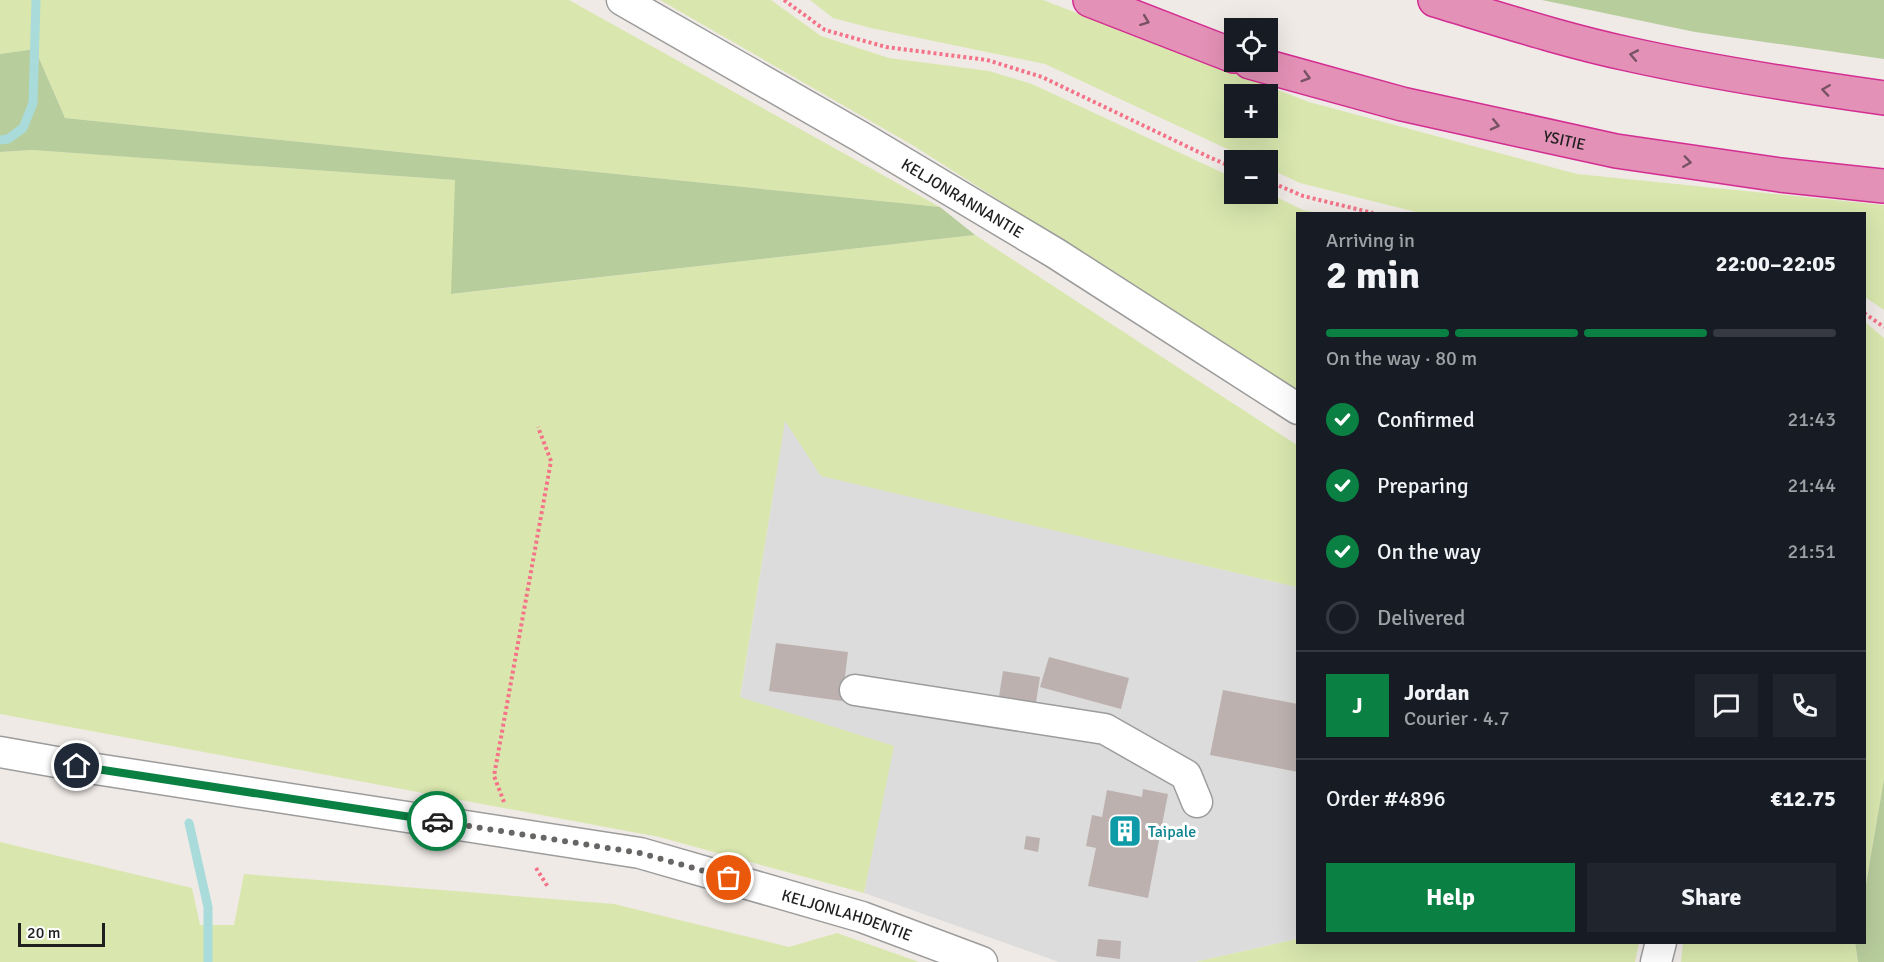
<!DOCTYPE html>
<html lang="en">
<head>
<meta charset="utf-8">
<style>
  :root { --surface:#171b24; --page:#20242c; --text:#f1f3f6; --muted:#9ea1a6; --line:#363941; --accent:#0b8043 }
  body { margin:0; font-family:Signika,sans-serif; background:var(--page); color:var(--text); height:100vh; display:flex; flex-direction:column; font-size:22px; white-space:nowrap }
  * { box-sizing:border-box; margin:0 }
  p { font-size:20px; color:var(--muted) }
  .icon { flex:none; width:33px; height:33px; fill:none; stroke:currentColor; stroke-width:2; stroke-linecap:round; stroke-linejoin:round }
  .map { position:relative; flex:1; overflow:hidden }
  .drawer { position:absolute; left:1296px; top:212px; width:570px; height:732px; display:flex; flex-direction:column; background:var(--surface); border-radius:0px; box-shadow:0 6px 24px #0002 }
  .drawer>* { flex:none }
  .fabs { position:absolute; left:1224px; top:18px; display:grid; gap:12px }
  .fabs a { display:grid; place-items:center; width:54px; height:54px; border-radius:0px; background:var(--surface); box-shadow:0 6px 24px #0002; font-size:30px }
  .scale { position:absolute; left:18px; bottom:15px; width:87px; box-sizing:border-box; padding-left:6px; border:3px solid #1f1f1f; border-top:0; font-size:16px; line-height:21px; white-space:nowrap; color:#1f1f1f; -webkit-text-stroke:4px #fff; paint-order:stroke }
  .pin { position:absolute; display:grid; place-items:center; width:51px; height:51px; color:#fff; margin:-26px; border:3px solid #fff; border-radius:50%; box-shadow:0 2px 6px #0007 }
  .courier { position:absolute; display:grid; place-items:center; width:60px; height:60px; margin:-30px; border:4px solid #0b8043; border-radius:50%; background:#fff; color:#222; box-shadow:0 2px 8px #0007 }
  .head em { font-style:normal; font-weight:700 }
  .head div { display:flex; flex-direction:column-reverse }
  .head { display:flex; align-items:center; justify-content:space-between; height:102px; padding:0 30px }
  h1 { font-size:39px; font-weight:700; line-height:45px }
  .bar { display:grid; grid-template-columns:repeat(4,1fr); gap:9px 6px; align-content:center; height:72px; padding:0 30px }
  .bar i { height:8px; border-radius:4px; background:var(--line) }
  .bar .on { background:var(--accent) }
  .bar p { grid-column:span 4 }
  .line { display:flex; align-items:center; gap:15px; padding:0 30px; border-top:2px solid var(--line) }
  .line div { flex:1 }
  .round { display:grid; place-items:center; flex:none; width:63px; height:63px; border-radius:0px; background:var(--page) }
  ol { padding:0 30px; list-style:none }
  li { display:flex; align-items:center; gap:18px; height:66px }
  li p { margin-inline-start:auto }
  li .icon { padding:6px; border-radius:50%; background:var(--accent); color:#fff; stroke-width:4 }
  li:last-child { color:var(--muted) }
  li i { width:33px; height:33px; border:3px solid var(--line); border-radius:50% }
  .button { display:flex; gap:12px; margin-top:auto; padding:12px 30px }
  .button a { flex:1; height:69px; border-radius:0px; background:var(--accent); color:#fff; font-size:24px; font-weight:700; line-height:69px; text-align:center }
  .button a+a { background:var(--page); color:var(--text) }
  .map>svg:first-child { display:block }
</style>
</head>
<body>
<div class="map">
<svg width="1884" height="962" viewBox="0 0 1884 962">
  <rect width="100%" height="100%" fill="#efeae6"/>
  <path fill="#dddcdc" d="M785 420 822 476 1297 587V939L1195 962H1059L864 893 893 747 740 698Z"/>
  <path fill="#d9e7ae" fill-rule="evenodd" d="M0 0H569L940 207 65 118 35 49 0 54Z
    M660 0H771L821 36 889 58 989 71 1032 84 1234 178V194L1268 193 1303 210 1318 213H1298L1297 390 914 146Z
    M810 0H1043L1309 102 1577 174 1884 205V310L1865 297 1864 213H1420L1300 183 1268 168V160H1251L1045 64 871 28 833 18ZM1234 94H1268V128H1234Z
    M32 150 456 180 452 294 975 235 1297 445V587L821 476 785 421 740 697 894 746 864 893 659 837 0 714V152Z
    M1865 322 1884 338V779L1865 890Z
    M0 842 192 888 200 925H234L244 874 614 904 789 947 837 933 919 962H0Z
    M1297 939 1298 942H1639L1635 962H1195Z
    M1683 942H1855L1858 962H1681Z"/>
  <path fill="#b8cd9c" d="M1542 0H1884V59L1695 32Z
    M35 49 65 118 940 207 975 235 451 294 455 180 32 150 0 152V54Z
    M1884 779V962H1858L1855 942H1864L1865 890Z"/>
  <g fill="none" stroke-linecap="round" stroke-linejoin="round">
    <path stroke="#a8dbd9" stroke-width="9" d="M0 140 8 139 23 128 33 103 36 0
      M189 823 208 907V962"/>
  </g>
  <path fill="#bcb1af" d="M776 643 848 652 842 701 769 691Z
    M1049 657 1129 678 1121 709 1040 687Z
    M1003 671 1040 677 1035 709 998 703Z
    M1223 690 1298 704V772L1210 755Z
    M1143 789 1168 794 1148 898 1088 886 1096 848 1086 846 1092 815 1102 817 1107 790 1142 797Z
    M1026 836 1040 838 1038 852 1024 849Z
    M1098 939 1121 941 1120 959 1096 956Z"/>
  <g fill="none" stroke-linecap="round" stroke-linejoin="round">
    <defs>
      <g id="minor">
        <path id="s1" d="M622 0 861 137 1055 253 1298 409"/>
        <path d="M855 690 1105 729 1186 775 1197 802"/>
        <path id="s2" d="M0 752 96 769 640 853 862 917 982 962"/>
        <path d="M1656 962 1661 942"/>
      </g>
      <g id="highway">
        <path d="M1090 0 1234 56"/>
        <path d="M1435 0C1499 19 1563 40 1628 54 1713 73 1799 86 1884 98"/>
        <path id="s3" d="M1250 62 1402 104 1616 151 1780 175 1884 186"/>
      </g>
    </defs>
    <use href="#minor" stroke="#9c9c9c" stroke-width="33"/>
    <use href="#highway" stroke="#d32d92" stroke-width="36"/>
    <path stroke="#f47388" stroke-width="4" stroke-dasharray="3 3" stroke-linecap="butt" d="M784 0 825 30 886 47 987 60 1042 77 1209 157 1234 168
      M1268 181 1303 196 1373 213
      M1864 313 1884 327
      M504 802 494 776 551 461 538 427
      M536 868 548 887"/>
    <use href="#minor" stroke="#fff" stroke-width="30"/>
    <use href="#highway" stroke="#e391b6" stroke-width="33"/>
  </g>
  <defs><path id="oneway-chevron" d="M-2-3.5L2.5 0L-2 3.5" fill="none" stroke-width="1.6" stroke-linecap="round" stroke-linejoin="round" transform="scale(1.5)"/></defs>
  <g stroke="#775263">
    <use href="#oneway-chevron" transform="translate(1145 21) rotate(21)"/>
    <use href="#oneway-chevron" transform="translate(1634 55) rotate(-169)"/>
    <use href="#oneway-chevron" transform="translate(1306 77) rotate(16)"/>
    <use href="#oneway-chevron" transform="translate(1826 90) rotate(-172)"/>
    <use href="#oneway-chevron" transform="translate(1495 125) rotate(13)"/>
    <use href="#oneway-chevron" transform="translate(1687 162) rotate(8)"/>
  </g>
  <g fill="none" stroke-linecap="round" stroke-linejoin="round">
    <path stroke="#686665" stroke-width="6" stroke-dasharray="0 10.8" d="M437 821 640 853 729 878"/>
    <path stroke="#0b8043" stroke-width="8" d="M77 766 437 821"/>
  </g>
  <defs>
    <symbol id="building-square" viewBox="-11 -11 22 22"><rect x="-9" y="-9" width="18" height="18" rx="4" fill="#0f9aa8" stroke="#fff"/><path d="M-4-6H4V6H1V3H-1V6H-4ZM-2.5-4.3h1.7v1.8h-1.7ZM.8-4.3h1.7v1.8H.8ZM-2.5-1h1.7V.8h-1.7ZM.8-1h1.7V.8H.8Z" fill="#fff"/></symbol>
  </defs>
  <g fill-rule="evenodd">
    <use href="#building-square" x="1106" y="812" width="38" height="38"/>
  </g>
  <g text-anchor="middle" stroke-width="6" stroke-linejoin="round" paint-order="stroke">
    <g font-size="16" fill="#1f1f1f" stroke="#fff">
      <text dy="6" stroke="none"><textPath href="#s3" startOffset="324">YSITIE</textPath></text>
      <text dy="6" stroke="none"><textPath href="#s1" startOffset="394">KELJONRANNANTIE</textPath></text>
      <text dy="6" stroke="none"><textPath href="#s2" startOffset="864">KELJONLAHDENTIE</textPath></text>
    </g>
    <g font-size="16" fill="#0d838f" stroke="#fff" text-anchor="start">
      <text x="1148" y="837">Taipale</text>
    </g>
  </g>
</svg>
<div class="fabs">
<a><svg class="icon" aria-label="locate" viewBox="0 0 24 24"><circle cx="12" cy="12" r="6"/><path d="M12 2v4M12 18v4M2 12h4M18 12h4"/></svg></a>
<a>+</a>
<a>−</a>
</div>
<div class="scale">20 m</div>
<div class="pin" style="left:729px;top:878px;background:#ea580c"><svg class="icon" aria-label="bag" viewBox="0 0 24 24"><path d="M5 8h14l-1 12H6zM9 8a3 3 0 0 1 6 0"/></svg></div>
<div class="pin" style="left:77px;top:766px;background:#1f2937"><svg class="icon" aria-label="home" viewBox="0 0 24 24"><path d="M3 11l9-7 9 7M6 9v11h12V9"/></svg></div>
<div class="courier" style="left:437px;top:821px"><svg class="icon" aria-label="car" viewBox="0 0 24 24"><path d="M5 17H2v-5l4-1 3-4h7l3 4 3 1v5h-3M9 17h6M6 11h13"/><circle cx="7" cy="17" r="2"/><circle cx="17" cy="17" r="2"/></svg></div>
<section class="drawer">
<div class="head"><div><h1>2 min</h1><p>Arriving in</p></div><em>22:00–22:05</em></div>
<div class="bar"><i class="on"></i><i class="on"></i><i class="on"></i><i></i><p>On the way · 80 m</p></div>
<ol>
<li><svg class="icon" aria-label="check" viewBox="0 0 24 24"><path d="M5 12l5 5 9-10"/></svg>Confirmed<p>21:43</p></li>
<li><svg class="icon" aria-label="check" viewBox="0 0 24 24"><path d="M5 12l5 5 9-10"/></svg>Preparing<p>21:44</p></li>
<li><svg class="icon" aria-label="check" viewBox="0 0 24 24"><path d="M5 12l5 5 9-10"/></svg>On the way<p>21:51</p></li>
<li><i></i>Delivered</li>
</ol>
<div class="line" style="height:108px"><b class="round" style="background:var(--accent);color:#fff">J</b><div><b>Jordan</b><p>Courier · 4.7</p></div><a class="round"><svg class="icon" aria-label="chat" viewBox="0 0 24 24"><path d="M4 5h16v11H9l-5 4z"/></svg></a><a class="round"><svg class="icon" aria-label="phone" viewBox="0 0 24 24"><path d="M5 4h4l2 5-3 2q2 4 5 5l2-3 5 2v4C11 20 4 13 5 4z"/></svg></a></div>
<div class="line" style="height:78px"><div>Order #4896</div><b>€12.75</b></div>
<div class="button"><a>Help</a><a>Share</a></div>
</section>
</div>
</body>
</html>
